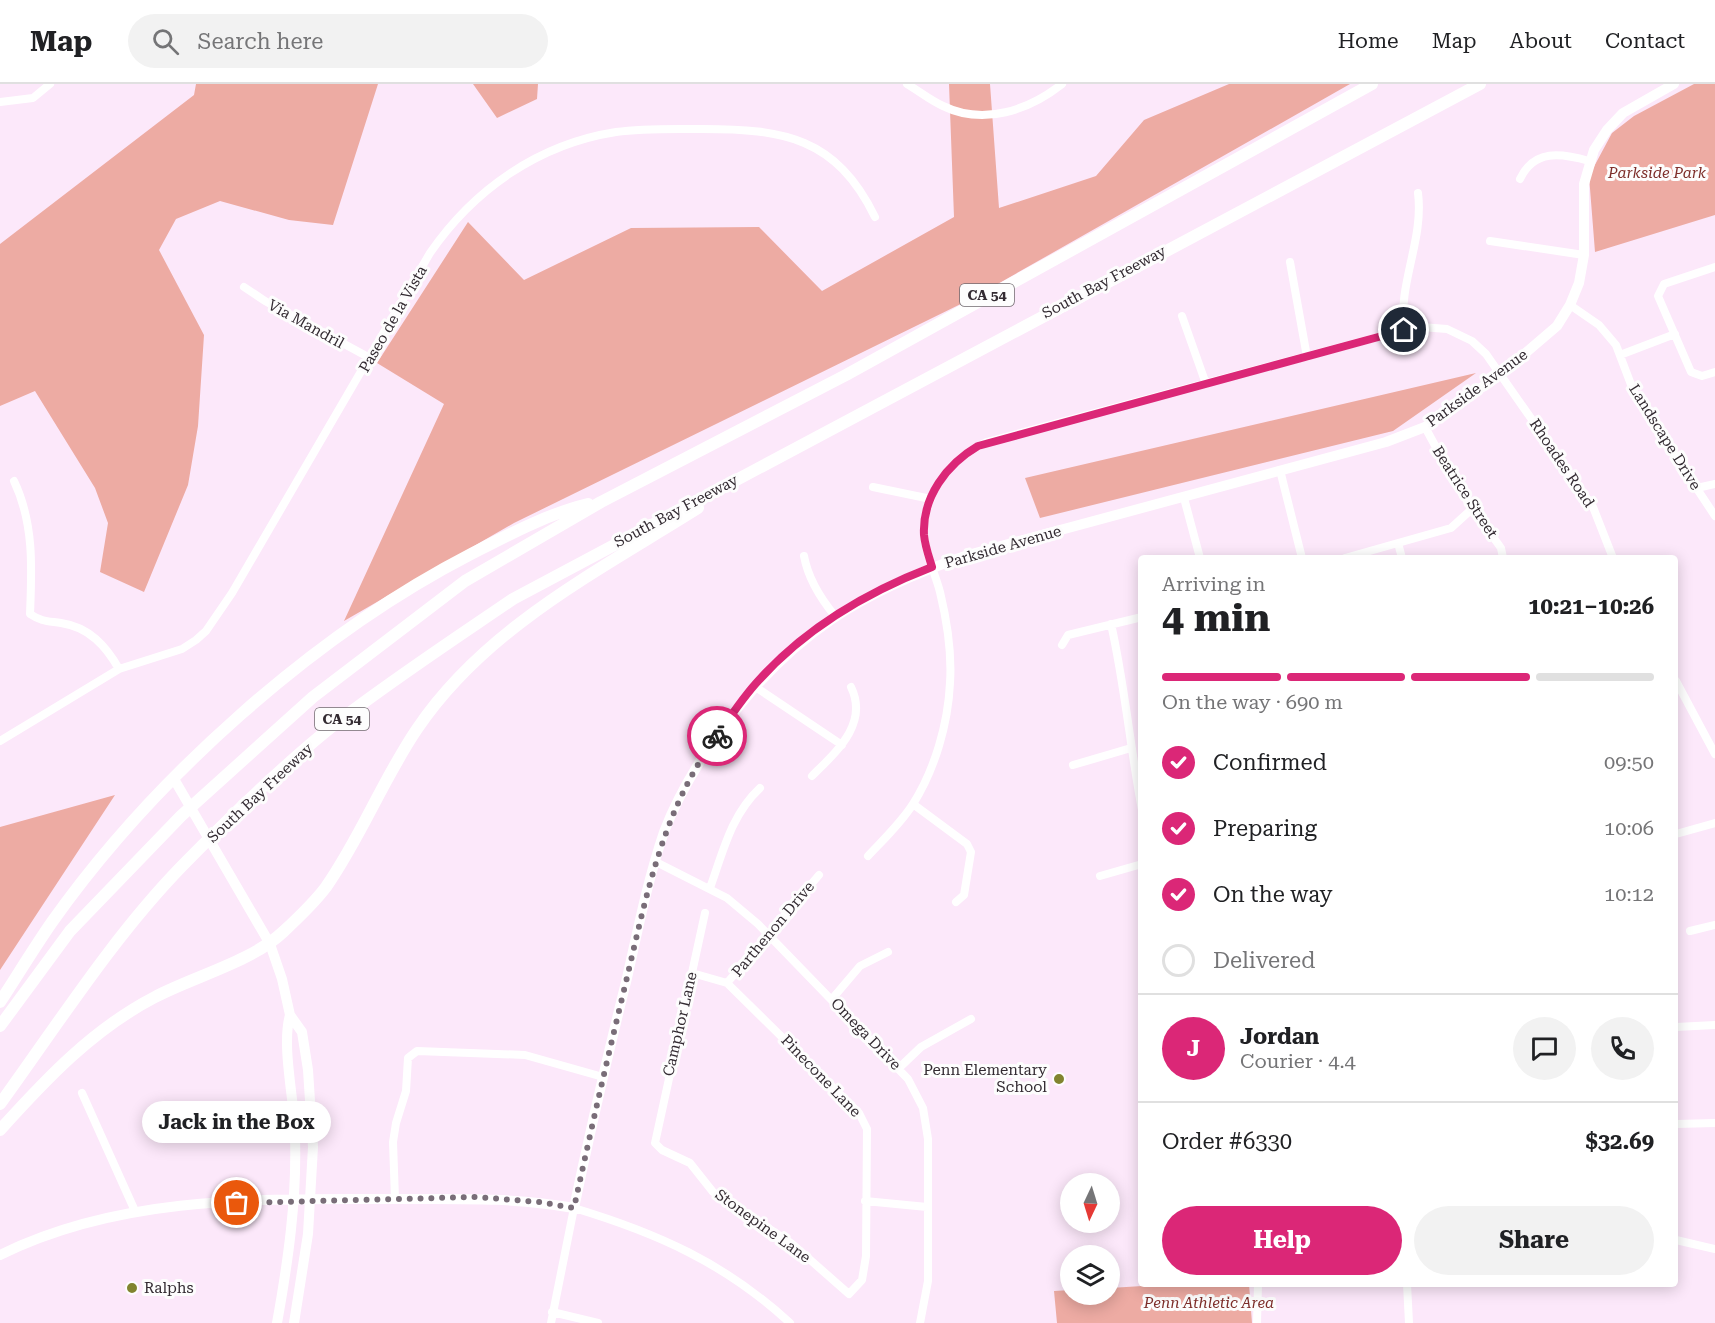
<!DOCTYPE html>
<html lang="en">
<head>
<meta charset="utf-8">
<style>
  :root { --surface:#fff; --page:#f2f2f2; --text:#202124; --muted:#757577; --line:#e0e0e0; --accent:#db2777 }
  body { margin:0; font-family:"Roboto Serif",serif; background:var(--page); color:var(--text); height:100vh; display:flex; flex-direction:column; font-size:22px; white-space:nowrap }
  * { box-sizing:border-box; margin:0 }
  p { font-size:20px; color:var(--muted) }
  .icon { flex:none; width:33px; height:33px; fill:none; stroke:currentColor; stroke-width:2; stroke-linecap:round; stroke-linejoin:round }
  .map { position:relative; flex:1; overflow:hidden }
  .panel { position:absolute; left:1138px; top:471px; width:540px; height:732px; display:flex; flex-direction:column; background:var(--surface); border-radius:6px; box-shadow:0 3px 15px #0003 }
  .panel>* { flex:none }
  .needle { width:39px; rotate:184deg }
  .buttons { position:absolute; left:1060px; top:1089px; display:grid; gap:12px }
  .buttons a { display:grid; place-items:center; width:60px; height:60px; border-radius:50%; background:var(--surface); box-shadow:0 3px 15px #0003; font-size:30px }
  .pin { position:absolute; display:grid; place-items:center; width:51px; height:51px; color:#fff; margin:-26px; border:3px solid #fff; border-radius:50%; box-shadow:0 2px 6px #0007 }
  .courier { position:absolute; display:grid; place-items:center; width:60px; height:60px; margin:-30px; border:4px solid #db2777; border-radius:50%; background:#fff; color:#222; box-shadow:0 2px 8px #0007 }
  .bubble { position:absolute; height:42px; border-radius:21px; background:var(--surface); box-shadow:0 3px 15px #0003; font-size:20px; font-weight:700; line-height:42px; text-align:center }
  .summary em { font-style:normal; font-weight:700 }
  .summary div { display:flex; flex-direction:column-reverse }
  .summary { display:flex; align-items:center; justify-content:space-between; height:102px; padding:0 24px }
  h1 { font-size:39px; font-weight:700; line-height:45px }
  .bar { display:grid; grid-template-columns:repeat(4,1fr); gap:9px 6px; align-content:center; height:72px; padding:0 24px }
  .bar i { height:8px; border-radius:4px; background:var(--line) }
  .bar .on { background:var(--accent) }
  .bar p { grid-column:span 4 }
  .line { display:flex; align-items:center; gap:15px; padding:0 24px; border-top:2px solid var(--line) }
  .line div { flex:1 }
  .round { display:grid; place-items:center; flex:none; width:63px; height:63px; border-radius:32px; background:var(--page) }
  ol { padding:0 24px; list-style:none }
  li { display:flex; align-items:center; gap:18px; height:66px }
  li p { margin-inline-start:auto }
  li .icon { padding:6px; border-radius:50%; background:var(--accent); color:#fff; stroke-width:4 }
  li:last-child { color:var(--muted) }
  li i { width:33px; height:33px; border:3px solid var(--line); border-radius:50% }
  .cta { display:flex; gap:12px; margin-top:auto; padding:12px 24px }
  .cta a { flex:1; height:69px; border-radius:36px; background:var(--accent); color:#fff; font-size:24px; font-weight:700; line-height:69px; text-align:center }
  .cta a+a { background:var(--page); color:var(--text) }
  header { display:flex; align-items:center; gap:36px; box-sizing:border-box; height:84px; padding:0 30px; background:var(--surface); border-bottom:2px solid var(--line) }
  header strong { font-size:28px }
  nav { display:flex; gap:33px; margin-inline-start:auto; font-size:21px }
  .search { width:420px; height:54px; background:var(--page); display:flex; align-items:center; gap:15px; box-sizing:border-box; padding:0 21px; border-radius:33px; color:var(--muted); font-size:22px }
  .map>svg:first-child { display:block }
</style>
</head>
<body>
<header>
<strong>Map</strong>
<div class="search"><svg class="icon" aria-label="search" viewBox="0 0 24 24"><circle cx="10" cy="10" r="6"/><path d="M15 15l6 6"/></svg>Search here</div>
<nav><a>Home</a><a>Map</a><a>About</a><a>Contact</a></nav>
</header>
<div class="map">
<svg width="1715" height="1239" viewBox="0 0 1715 1239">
  <rect width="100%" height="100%" fill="#fce8fa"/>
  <path fill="#edaba3" d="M196 0H378L333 141 289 136 220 117 176 135 159 166 204 251 198 342 188 401 144 508 100 488 108 439 95 404 35 307 0 322V160L194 11Z
    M473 0H538L537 15 497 34Z
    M949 0H990L999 124 1096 92 1144 36 1229 0H1350L973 214 514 439 344 537 444 320 377 279 468 138 524 196 631 144 759 143 822 207 954 133Z
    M1694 0H1715V131L1595 168 1589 92 1612 49 1634 32Z
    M1476 289 1393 347 1040 434 1025 394Z
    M115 711 0 886V743Z
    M1175 1200H1249L1252 1239H1057L1054 1207 1071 1206V1210H1110V1204Z"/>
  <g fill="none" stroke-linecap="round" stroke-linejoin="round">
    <path stroke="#fff" stroke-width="8" d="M907 0C919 7 930 16 943 22 984 42 1029 26 1062 0
      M0 18 33 14 50 0
      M1520 95C1534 65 1561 69 1589 77
      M1490 157 1584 171
      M1290 178 1307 273
      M1715 183 1664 200 1658 212 1691 288 1702 292 1715 288
      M244 203 265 217 370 274
      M1570 221 1599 241 1616 261 1635 311 1715 432
      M1182 232 1206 300
      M1404 246C1398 199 1424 156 1418 109
      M1620 271 1675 250
      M1425 343 1458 404 1501 464 1503 474
      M1280 386 1302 474
      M14 397C34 439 32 484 30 530 42 538 48 537 61 539 89 543 106 562 119 585
      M873 403 931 415
      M1697 404 1715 400
      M1184 414 1200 474
      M1398 459 1402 474
      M804 472C808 494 821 515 835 532
      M1345 474 1451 444 1473 424
      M1111 540C1125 602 1130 663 1142 726
      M1062 561 1068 551 1142 533
      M1676 597 1715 670
      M754 602 842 661
      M0 657 119 585 182 565 196 556 206 547 232 509 430 169C474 105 539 60 616 48 644 44 673 45 702 45 783 45 836 53 875 133
      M1073 681 1131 664
      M812 692C836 668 869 640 851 603
      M913 720 967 760 971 768 964 811 956 818
      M1676 750 1715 739
      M868 772C883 756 901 739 913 720 935 685 948 640 950 599 952 569 947 537 940 508 935 489 925 469 924 450 923 409 951 374 987 358L1404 246 1421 243 1447 245 1472 257 1486 270 1593 423 1613 474
      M656 778 727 814 758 840 908 995 923 1024 928 1055V1197L920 1239
      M1100 792 1142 780
      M710 804C723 768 731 731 760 704
      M1690 847 1715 841
      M692 889 727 899 859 1029 867 1045 866 1172 862 1196 849 1210 791 1159 713 1108 690 1079 662 1066 655 1059 705 829
      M727 899 819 791
      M832 915 860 882 888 868
      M1676 943 1715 941
      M899 984 921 963 971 935
      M82 1009 135 1127
      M1676 1040 1715 1039
      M395 1115 393 1058 396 1039 406 1007 408 974 417 967 525 971 603 993
      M865 1117 927 1123
      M1676 1156 1715 1165
      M1407 1200 1409 1239
      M552 1228 598 1239
      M551 1239 574 1124C657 1149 725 1179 790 1239
      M1257 1239 1258 1200"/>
    <path stroke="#fff" stroke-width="10" d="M174 695 270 860 282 895 290 931 302 948 308 986 313 1063 308 1150 294 1239
      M0 1171C121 1111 260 1115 392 1115 454 1115 513 1113 574 1124 590 1047 608 970 627 894 638 845 648 795 664 748 679 709 700 675 724 642 791 550 862 507 968 471L1386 358 1425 343 1501 290 1557 242 1570 221 1579 199 1584 171V100L1594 66 1607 46 1623 29 1674 0
      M277 1239C288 1178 297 1115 295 1053 295 1017 281 963 290 931"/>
    <path stroke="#fff" stroke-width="12" d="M0 918C17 892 34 864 52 838 154 694 314 551 471 470 508 451 547 430 588 420
      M0 942 70 847 181 732 313 613 465 497 601 418 846 291 1372 0
      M0 1020C58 940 113 853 182 782 230 733 281 683 335 640 392 596 453 556 513 515L1480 0
      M0 1046C46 995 93 945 155 913 195 892 251 878 283 848 297 835 314 819 326 803 361 753 383 695 417 645 485 544 598 487 698 424"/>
  </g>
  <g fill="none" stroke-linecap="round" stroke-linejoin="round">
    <path stroke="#796d78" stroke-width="6" stroke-dasharray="0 10.8" d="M237 1119 477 1113 539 1118 574 1124C590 1050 607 976 625 902 646 814 662 726 717 652"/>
    <path stroke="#db2777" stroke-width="8" d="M717 652C730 633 743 613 759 596 805 545 867 508 932 483 929 473 925 462 924 451 922 413 947 380 978 362L1404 246"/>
  </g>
  <g fill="#81842f" stroke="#fdfdfd" stroke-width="2">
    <circle cx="1059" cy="995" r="6"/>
    <circle cx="132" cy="1204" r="6"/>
  </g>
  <g text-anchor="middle" stroke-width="6" stroke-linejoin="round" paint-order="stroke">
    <g fill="#fdfdfd" stroke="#706a6f" stroke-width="1.5">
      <rect x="960" y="200" width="54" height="22" rx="4.5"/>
      <rect x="315" y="624" width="54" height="22" rx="4.5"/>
    </g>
    <g font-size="14" font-weight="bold" fill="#332b32">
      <text x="987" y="216">CA 54</text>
      <text x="342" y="640">CA 54</text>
    </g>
    <g font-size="15" font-style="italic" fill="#7e2e2a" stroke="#fdfdfd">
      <text x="1657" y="94">Parkside Park</text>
      <text x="1209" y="1224">Penn Athletic Area</text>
    </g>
    <g font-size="15" fill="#332b32" stroke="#fdfdfd">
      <text transform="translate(1104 198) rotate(-28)" y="5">South Bay Freeway</text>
      <text transform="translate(393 235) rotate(-60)" y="5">Paseo de la Vista</text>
      <text transform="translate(306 240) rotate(29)" y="5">Via Mandril</text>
      <text transform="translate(1477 304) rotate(-36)" y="5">Parkside Avenue</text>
      <text transform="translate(1665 353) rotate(58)" y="5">Landscape Drive</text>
      <text transform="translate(1562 379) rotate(56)" y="5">Rhoades Road</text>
      <text transform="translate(1465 408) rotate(57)" y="5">Beatrice Street</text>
      <text transform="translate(676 427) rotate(-28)" y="5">South Bay Freeway</text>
      <text transform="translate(1003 463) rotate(-16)" y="5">Parkside Avenue</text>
      <text transform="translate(260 709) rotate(-43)" y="5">South Bay Freeway</text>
      <text transform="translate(773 845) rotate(-50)" y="5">Parthenon Drive</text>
      <text transform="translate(680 940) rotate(-77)" y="5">Camphor Lane</text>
      <text transform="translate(866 950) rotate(46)" y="5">Omega Drive</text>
      <text transform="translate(821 992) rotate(46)" y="5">Pinecone Lane</text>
      <text transform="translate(763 1142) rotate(36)" y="5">Stonepine Lane</text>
    </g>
    <g font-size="15" fill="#332b32" stroke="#fdfdfd" text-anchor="end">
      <text x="1047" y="991">Penn Elementary<tspan x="1047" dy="17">School</tspan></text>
      <text x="144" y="1209" text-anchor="start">Ralphs</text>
    </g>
  </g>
</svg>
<div class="buttons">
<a><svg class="needle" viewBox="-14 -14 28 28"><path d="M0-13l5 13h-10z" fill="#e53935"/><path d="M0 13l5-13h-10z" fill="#757577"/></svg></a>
<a><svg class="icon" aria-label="layers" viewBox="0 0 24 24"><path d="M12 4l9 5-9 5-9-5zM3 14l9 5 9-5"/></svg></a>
</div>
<div class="pin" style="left:237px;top:1119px;background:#ea580c"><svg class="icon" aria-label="bag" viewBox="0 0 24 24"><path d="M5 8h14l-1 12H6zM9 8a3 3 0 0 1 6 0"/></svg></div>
<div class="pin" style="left:1404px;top:246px;background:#1f2937"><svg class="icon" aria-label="home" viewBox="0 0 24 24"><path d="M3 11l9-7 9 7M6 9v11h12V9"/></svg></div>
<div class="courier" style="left:717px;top:652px"><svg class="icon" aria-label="bike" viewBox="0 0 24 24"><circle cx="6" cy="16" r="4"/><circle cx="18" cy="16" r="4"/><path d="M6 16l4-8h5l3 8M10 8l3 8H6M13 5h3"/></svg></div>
<div class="bubble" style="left:142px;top:1017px;width:189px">Jack in the Box</div>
<section class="panel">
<div class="summary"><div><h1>4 min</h1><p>Arriving in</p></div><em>10:21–10:26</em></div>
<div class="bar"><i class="on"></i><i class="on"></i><i class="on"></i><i></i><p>On the way · 690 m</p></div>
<ol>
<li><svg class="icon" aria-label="check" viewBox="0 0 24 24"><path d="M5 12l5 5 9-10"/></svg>Confirmed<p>09:50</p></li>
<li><svg class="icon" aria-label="check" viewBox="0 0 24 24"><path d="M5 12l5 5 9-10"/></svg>Preparing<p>10:06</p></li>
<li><svg class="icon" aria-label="check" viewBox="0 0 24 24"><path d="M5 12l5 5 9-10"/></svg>On the way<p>10:12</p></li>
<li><i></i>Delivered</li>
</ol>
<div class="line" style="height:108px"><b class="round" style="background:var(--accent);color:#fff">J</b><div><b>Jordan</b><p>Courier · 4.4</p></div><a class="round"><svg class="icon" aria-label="chat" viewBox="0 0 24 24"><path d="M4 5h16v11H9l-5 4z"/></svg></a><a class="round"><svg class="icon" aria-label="phone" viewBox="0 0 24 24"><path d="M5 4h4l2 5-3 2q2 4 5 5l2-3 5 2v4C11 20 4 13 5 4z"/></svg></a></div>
<div class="line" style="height:78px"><div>Order #6330</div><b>$32.69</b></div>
<div class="cta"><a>Help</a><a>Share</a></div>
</section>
</div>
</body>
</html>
